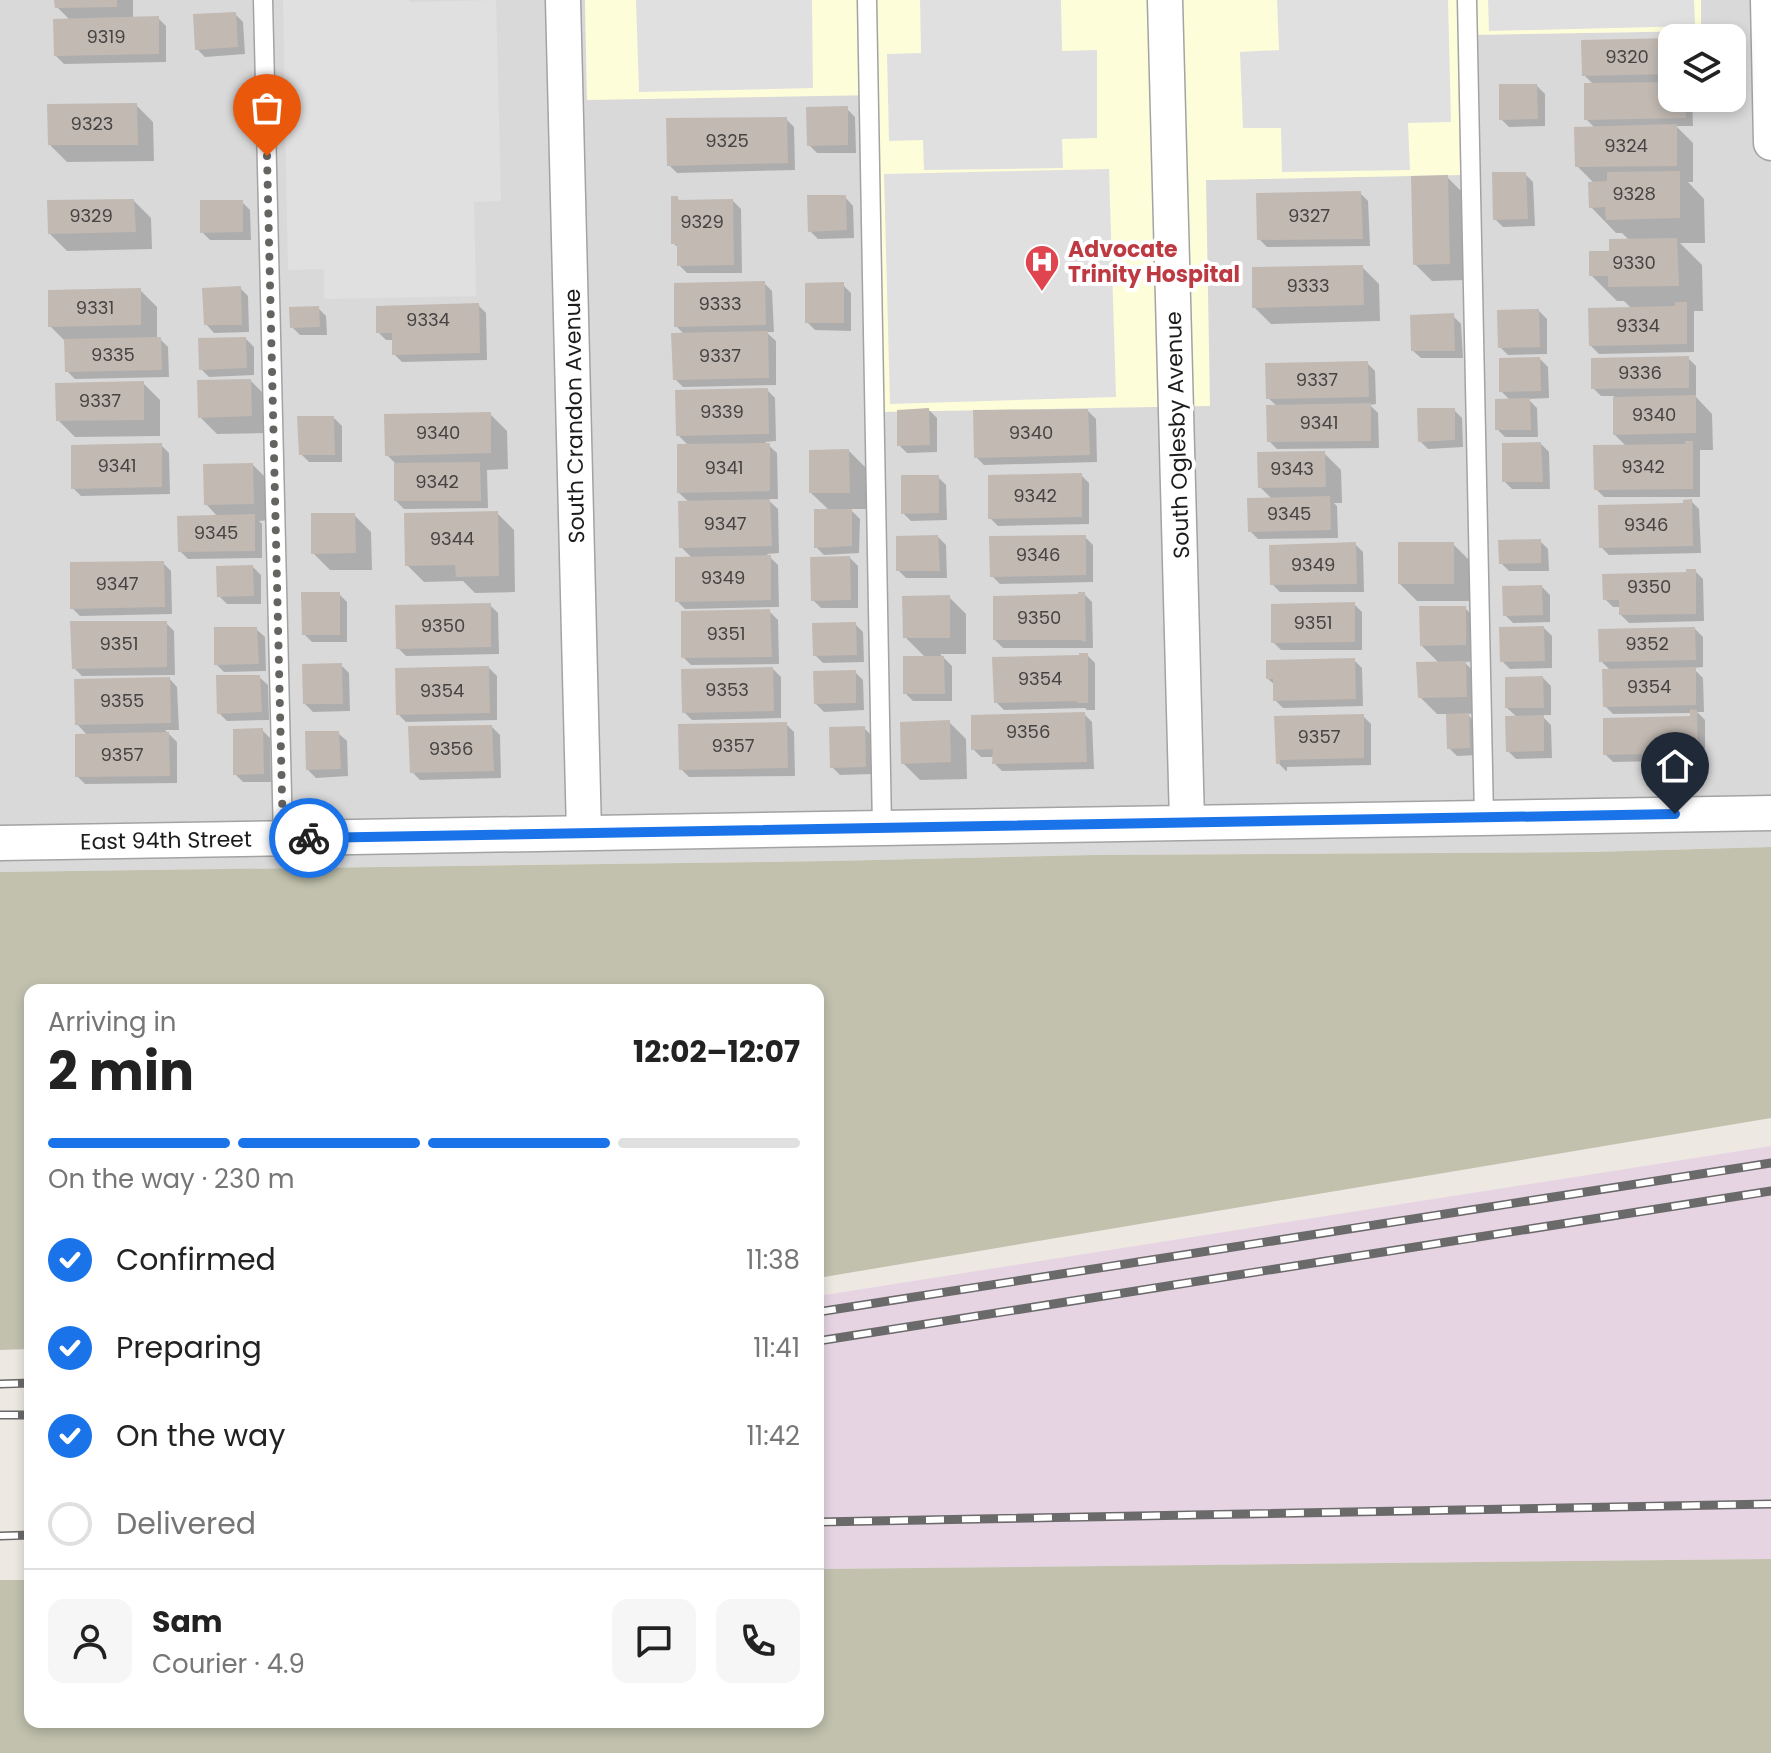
<!DOCTYPE html>
<html lang="en">
<head>
<meta charset="utf-8">
<style>
  :root { --surface:#fff; --page:#f6f6f6; --text:#222; --muted:#767676; --line:#e0e0e0; --accent:#1a73e8 }
  body { margin:0; font-family:Poppins,sans-serif; background:var(--page); color:var(--text); height:100vh; display:flex; flex-direction:column; font-size:30px; white-space:nowrap }
  * { box-sizing:border-box; margin:0 }
  p { font-size:26px; color:var(--muted) }
  .icon { flex:none; width:44px; height:44px; fill:none; stroke:currentColor; stroke-width:2; stroke-linecap:round; stroke-linejoin:round }
  .map { position:relative; flex:1; overflow:hidden }
  .panel { position:absolute; left:24px; top:984px; width:800px; height:744px; display:flex; flex-direction:column; background:var(--surface); border-radius:16px; box-shadow:0 4px 12px #0003 }
  .panel>* { flex:none }
  .buttons { position:absolute; left:1658px; top:24px; display:grid; gap:16px }
  .buttons a { display:grid; place-items:center; width:88px; height:88px; border-radius:16px; background:var(--surface); box-shadow:0 4px 12px #0003; font-size:40px }
  .pin { position:absolute; display:grid; place-items:center; width:68px; height:68px; color:#fff; margin:-82px -34px; border-radius:50% 50% 50% 0; rotate:-45deg; box-shadow:0 0 8px #0007 }
  .pin .icon { rotate:45deg }
  .courier { position:absolute; display:grid; place-items:center; width:80px; height:80px; margin:-40px; border:6px solid #1a73e8; border-radius:50%; background:#fff; color:#222; box-shadow:0 2px 10px #0007 }
  .head em { font-style:normal; font-weight:700 }
  .head div { display:flex; flex-direction:column-reverse }
  .head { display:flex; align-items:center; justify-content:space-between; height:136px; padding:0 24px }
  h1 { font-size:52px; font-weight:700; line-height:60px }
  .bar { display:grid; grid-template-columns:repeat(4,1fr); gap:12px 8px; align-content:center; height:96px; padding:0 24px }
  .bar i { height:10px; border-radius:6px; background:var(--line) }
  .bar .active { background:var(--accent) }
  .bar p { grid-column:span 4 }
  .line { display:flex; align-items:center; gap:20px; padding:0 24px; border-top:2px solid var(--line) }
  .line div { flex:1 }
  .round { display:grid; place-items:center; flex:none; width:84px; height:84px; border-radius:16px; background:var(--page) }
  ol { padding:0 24px; list-style:none }
  li { display:flex; align-items:center; gap:24px; height:88px }
  li p { margin-inline-start:auto }
  li .icon { padding:8px; border-radius:50%; background:var(--accent); color:#fff; stroke-width:4 }
  li:last-child { color:var(--muted) }
  li i { width:44px; height:44px; border:4px solid var(--line); border-radius:50% }
  .map>svg:first-child { display:block }
</style>
</head>
<body>
<div class="map">
<svg width="1771" height="1753" viewBox="0 0 1771 1753">
  <rect width="100%" height="100%" fill="#ede9e2"/>
  <path fill="#dad9d9" fill-rule="evenodd" d="M0 0H585L587 99 873 95 1206 180 1460 175 1458 35 1701 31V0H1771V847L1592 852 1093 855 831 861 0 872ZM1672 38H1732V98H1672Z"/>
  <path fill="#e6d4e3" d="M1771 1146V1559L818 1569V1296Z"/>
  <path fill="#fefdda" d="M585 0H1701V31L1458 35 1460 175 1206 180 1210 406 879 412 873 95 587 100Z"/>
  <path fill="#c1c1ae" d="M1771 847V1118L818 1278V990H30V1349L0 1350V872L831 861 1093 855 1592 852Z
    M1771 1559V1753H0V1580H30V1722H818V1569Z"/>
  <path fill="#e0e0e0" d="M283 0H409L410 2 496 0 501 201 474 202 476 296 324 299V269L288 270Z
    M636 0H812L813 88 639 92Z
    M920 0H1061L1062 51 1097 50V138L1062 139 1063 168 924 170 923 140 889 141 887 54 921 53Z
    M1277 0H1448L1451 122 1408 123 1410 170 1282 172 1281 128H1243L1240 52 1279 50Z
    M1488 0H1694L1695 26 1489 31Z
    M1109 169 1116 397 890 404 884 174Z"/>
  <path fill="#0003" d="M56 0H133V19L158 18 166 26V62L64 64 56 56 70 20 57 7Z
    M235 14 243 22 245 54 205 57 197 49Z
    M1672 40V98H1692L1693 126H1676L1693 143V182H1688L1704 199 1705 243H1680L1702 265 1703 311H1694V352L1599 354 1591 346 1632 309 1624 301H1617L1591 275 1611 253 1630 241 1622 233H1616L1591 207 1594 183 1577 166 1595 128 1586 119 1594 85 1584 75Z
    M1537 86 1545 94V126L1509 127 1501 119Z
    M136 105 153 122 154 161 67 162 50 145Z
    M847 109 855 117 856 153H817L809 145Z
    M786 119 794 127 795 170 677 173 669 165Z
    M1525 174 1533 182 1535 226 1503 227 1495 219Z
    M1447 177 1464 194 1466 280 1432 281 1415 264Z
    M1360 193 1368 201 1370 246 1267 247 1259 239Z
    M845 197 853 206 854 238 818 239 810 231Z
    M677 198 681 202 733 201 741 209 742 273H687L679 265V248L673 243Z
    M134 201 151 218 152 249 67 251 50 234Z
    M242 202 250 210 251 240H210L202 232Z
    M1362 267 1379 284 1380 321 1271 324 1254 307Z
    M764 283 772 291 774 332H766L776 341V385L683 387 675 379 685 335 676 326Z
    M843 285 851 293V331L815 330 807 322Z
    M240 288 248 296 249 332 214 333 206 324Z
    M140 290 157 307V339H160L168 347 169 377 75 379 67 371 66 342 50 326Z
    M478 305 486 313 487 360 402 362 394 354V340H386L378 332Z
    M318 308 326 316 327 335H300L292 327Z
    M1539 311 1547 319V354L1508 355 1500 347Z
    M1453 316 1461 324 1463 358H1421L1412 350Z
    M246 339 254 347V375L209 377 201 369Z
    M1688 358 1696 366V397L1712 414 1713 450H1700V497H1604L1596 489 1627 447 1615 435 1614 396H1601L1593 388Z
    M1540 359 1548 367 1549 398 1528 399 1537 408 1538 437H1505L1497 429 1511 401 1501 391Z
    M1367 363 1375 371 1376 404 1370 405 1378 413 1379 448 1277 449 1269 441 1278 407 1268 398Z
    M251 381 268 398V433L217 434 200 417Z
    M143 383 160 400V436L75 437 58 420Z
    M767 390 775 398 776 441 765 442 777 453 778 499H767L778 509 779 553 767 554 778 565 779 607 685 609 677 601 692 558 681 547 690 503 679 493 689 446 678 435Z
    M929 410 937 418V452L907 453 899 445Z
    M1454 410 1462 418 1463 447 1428 449 1420 441Z
    M1088 411 1096 419 1097 462 984 465 976 457Z
    M490 414 507 431 508 469 487 470 488 508 404 509 396 501V464L387 455Z
    M334 418 342 426V462H309L301 454Z
    M1541 444 1549 452 1550 489H1512L1504 481Z
    M161 445 169 453 170 494 81 496 73 488Z
    M849 451 866 468V509H850L860 519 859 553 824 555 816 547 830 511 811 493Z
    M1324 453 1341 470 1342 503H1334L1337 506 1338 538 1258 539 1250 531 1272 499 1260 487Z
    M253 465 270 482V520L259 521 262 524V558L188 559 180 551 218 517 206 504Z
    M1081 475 1089 483V524L998 526 990 518Z
    M938 477 946 485 947 520 911 521 903 513Z
    M1691 501 1699 509 1701 553 1609 555 1601 547Z
    M497 513 514 530 515 592 475 593 463 581 424 582 407 565Z
    M354 515 371 532 372 570H330L313 553Z
    M938 537 946 545 947 578H906L898 570Z
    M1085 537 1093 545V582L1000 584 992 576Z
    M1540 541 1548 549 1549 571H1509L1501 563Z
    M1355 544 1363 552 1364 592H1280L1272 584Z
    M1453 544 1470 561 1471 601H1417L1400 584Z
    M850 558 858 566V608H821L813 600Z
    M163 563 171 571 172 614 80 616 72 608Z
    M253 567 261 575V604H227L219 596Z
    M1695 571 1703 579 1704 621 1629 623 1621 615V607H1613L1605 599Z
    M1542 587 1550 595V622L1513 623 1505 615Z
    M339 594 347 602V642H312L304 634Z
    M1084 594 1092 602 1093 648H1003L995 640Z
    M949 597 966 614V654H940L952 666V701H913L905 693 926 658 905 637Z
    M1354 604 1362 612V650H1281L1273 642Z
    M490 605 498 613 499 654 406 656 398 648Z
    M1465 608 1482 625V661L1464 662 1483 680V713L1467 714 1476 723 1477 755 1457 756 1449 748 1448 714H1437L1420 697 1440 664 1422 646Z
    M770 612 778 620 779 664 691 665 683 657Z
    M166 623 174 631 175 675 82 676 74 668Z
    M855 624 863 632 864 662 823 663 815 655Z
    M1544 628 1552 636V668L1510 669 1502 661Z
    M256 629 265 637 266 671 224 672 216 664Z
    M1695 629 1703 637V667L1693 668 1703 678 1704 712H1697L1705 720V760L1613 762 1605 754 1692 718V713L1613 714 1605 706 1611 671 1601 661Z
    M1087 655 1095 663V710H1087L1085 708 1004 710 996 702Z
    M1354 660 1362 668 1363 706 1283 708 1275 700V685L1268 679Z
    M341 665 349 673 350 711 313 712 305 704Z
    M489 668 497 676V720L406 722 398 714Z
    M773 669 781 677V718L692 720 684 712Z
    M855 672 863 680 864 710 824 712 816 704Z
    M168 677 177 687 179 730H165L177 742V783L85 784 77 776 88 736 77 724Z
    M259 677 268 685 269 720 227 721 219 713Z
    M1543 678 1551 686V715H1541L1551 725 1552 758 1516 759 1508 751 1517 717 1507 708Z
    M1084 714 1092 722 1094 769 1002 771 994 763V757H981L973 749Z
    M1363 716 1371 724V765L1287 767V771H1286L1278 763 1276 718Z
    M949 722 966 739 967 779 920 780 903 763Z
    M786 724 794 732 795 776 689 777 681 769Z
    M492 727 500 735 501 778 420 780 412 772Z
    M864 728 872 736 873 774 840 775 832 767Z
    M262 730 270 738 271 782H243L235 774Z
    M338 733 347 741 348 776 316 778 308 770Z"/>
  <path fill="#c2b9b2" d="M54 0H117V7L55 8Z
    M236 12 238 47 195 50 193 14Z
    M159 16V54L54 56 53 19Z
    M1672 38V74L1582 76 1581 40Z
    M1672 82V98H1685L1686 118 1584 120V83Z
    M1499 84H1537L1538 119 1499 120Z
    M137 103 138 145H48L47 104Z
    M848 106V145L807 146 806 107Z
    M787 117 788 163 667 166 666 118Z
    M1677 124V166L1575 167 1574 127Z
    M1680 171V218L1606 220 1605 207 1589 208 1588 182 1607 181V172Z
    M1492 172H1526L1528 219 1493 220Z
    M1448 175 1450 264 1413 265 1411 176Z
    M1361 191 1363 239 1257 240 1256 193Z
    M807 195H846L847 230 808 232Z
    M671 196H678V200L733 199 734 265 677 266V244H671Z
    M134 199 136 232 48 234 47 200Z
    M200 200H243V232L200 233Z
    M1677 238 1679 286 1608 287V276H1589V251H1609V239Z
    M1363 265 1364 305 1252 308V267Z
    M765 281 766 325 674 327V283Z
    M844 282V323H805V283Z
    M241 286 242 325H204L202 288Z
    M141 288V325L48 327V290Z
    M1675 302H1687V344L1589 346 1588 308 1675 306Z
    M479 303 480 353 392 355V333H376V306Z
    M319 306 320 327 290 328 289 307Z
    M1539 309 1540 347 1498 348 1497 310Z
    M1454 313 1455 351H1411L1410 315Z
    M768 331 769 378 673 380 671 333Z
    M161 337 162 370 65 372 64 339Z
    M246 337 247 368 199 370 198 338Z
    M1689 356V388L1591 389V358Z
    M1540 357 1541 391 1499 392V358Z
    M1368 361 1369 397 1266 399 1265 363Z
    M251 379 252 416 198 418 197 380Z
    M144 381V420L56 421 55 383Z
    M768 388 769 434 676 436 675 390Z
    M1696 395V433L1613 435V397Z
    M1530 398 1531 430H1495V399Z
    M1371 403V441L1267 442 1266 405Z
    M929 408 930 445 897 446V410Z
    M1417 408H1455V440L1418 442Z
    M1088 409 1090 455 974 458 973 410Z
    M491 412V453L385 456 384 414Z
    M297 416H334L335 455H299Z
    M1685 441H1693V489L1594 490 1593 445 1685 444Z
    M1541 442 1543 482H1502V443Z
    M162 443V487L71 489V445Z
    M770 443V491L677 493V444Z
    M849 449 850 493H809V450Z
    M1325 451 1326 487 1258 488 1257 452Z
    M480 462 481 501H394V463Z
    M253 463 254 504 204 505 203 464Z
    M1082 473V517L988 519V475Z
    M901 475H939V513L901 514Z
    M1330 496 1331 530 1248 532 1247 498Z
    M770 499 772 546 679 548 678 501Z
    M1692 499 1693 546 1599 548 1598 505 1683 503V500Z
    M814 509H852V546L814 548Z
    M498 511 499 576 456 577 455 565 405 566 404 513Z
    M311 513H355L356 553 311 554Z
    M255 514V551L178 552 177 516Z
    M938 535 940 571H896V536Z
    M1086 535V575L990 577 989 536Z
    M1541 539V563L1499 564 1498 540Z
    M1356 542 1357 584 1270 585 1269 545Z
    M1398 542H1454V584H1398Z
    M771 555V600L675 602V557Z
    M850 556 851 600 811 601 810 557Z
    M164 561 165 607 70 609V562Z
    M253 565 254 596 217 597 216 566Z
    M1686 569H1696V614L1619 615V600H1603L1602 574 1686 572Z
    M1542 585 1543 615 1503 616 1502 586Z
    M301 592H340V635H302Z
    M1078 592H1085L1086 642 1079 640H993V596L1078 594Z
    M950 595V638H903L902 596Z
    M1355 602V642L1271 643V604Z
    M491 603V647L396 649 395 605Z
    M1419 606H1466V645L1420 646Z
    M770 609 772 657 681 658V611Z
    M70 621H167V667L72 669Z
    M856 622 857 655 813 656 812 623Z
    M1544 626 1545 661 1500 662 1499 627Z
    M214 627H257L259 664 214 665Z
    M1695 627 1696 660 1599 662 1598 629Z
    M1079 653H1088V703H1077V701L994 703 992 657 1079 655Z
    M903 656H944L945 694H903Z
    M1355 658 1356 699 1273 701V679H1266V660Z
    M1466 661 1467 697 1418 698 1416 662Z
    M342 663 343 704H303L302 664Z
    M489 666 490 713 396 715 395 668Z
    M773 667 774 711 682 713 681 669Z
    M1696 667V705L1603 707 1602 669Z
    M856 670V703L814 704 813 671Z
    M216 675H260L262 712 217 714Z
    M1543 676 1544 708H1505V677Z
    M170 677 171 723 75 725 74 679Z
    M1690 709 1697 710 1698 753 1603 755V718L1690 716Z
    M1085 712 1087 762 992 764 993 749 971 750V715Z
    M1469 713 1470 748 1447 749 1446 714Z
    M1364 714V758L1280 760V764H1276L1274 716Z
    M1544 715V751L1506 752 1505 716Z
    M950 720 951 762 901 764 900 722Z
    M787 722 788 768 679 770 678 724Z
    M492 725 494 771 410 773 408 726Z
    M865 726 866 767 830 768 829 727Z
    M263 728 264 774 233 775V729Z
    M305 731H339L341 769 306 770Z
    M169 732 170 776 75 777V734Z"/>
  <g fill="none" stroke-linecap="round" stroke-linejoin="round">
    <defs>
      <path id="service" d="M263 0 283 838
        M867 0 882 828
        M1467 0 1484 818"/>
      <path id="minor" d="M563 0 584 833
        M1165 0 1187 822
        M1768 0 1771 143
        M0 843 1771 813"/>
    </defs>
    <use href="#service" stroke="#a3a3a3" stroke-width="21"/>
    <use href="#minor" stroke="#a3a3a3" stroke-width="37"/>
    <use href="#service" stroke="#fff" stroke-width="18"/>
    <use href="#minor" stroke="#fff" stroke-width="34"/>
    <defs>
      <path id="rail" d="M818 1312 1771 1163
        M818 1341 1771 1191
        M0 1384 30 1383
        M0 1415H30
        M818 1522 1771 1504
        M0 1536 30 1535"/>
    </defs>
    <use href="#rail" stroke="#6a6a6a" stroke-width="9"/>
    <use href="#rail" stroke="#fff" stroke-width="6" stroke-dasharray="18" stroke-linecap="butt"/>
  </g>
  <g fill="none" stroke-linecap="round" stroke-linejoin="round">
    <path stroke="#656461" stroke-width="8" stroke-dasharray="0 14.4" d="M267 156 283 838H309"/>
    <path stroke="#1a73e8" stroke-width="10" d="M309 838 1675 814"/>
  </g>
  <defs>
    <symbol id="hospital-pin" viewBox="-11 -11 22 30"><path d="M0 17L-7.5 6A9.5 9.5 0 1 1 7.5 6Z" fill="#e0444e" stroke="#fff"/><path d="M-5-5h3v3.5h4V-5h3V5h-3V1.5h-4V5h-3Z" fill="#fff"/></symbol>
  </defs>
  <g fill-rule="evenodd">
    <use href="#hospital-pin" x="1022" y="242" width="40" height="54"/>
  </g>
  <g text-anchor="middle" stroke-width="8" stroke-linejoin="round" paint-order="stroke">
    <g font-size="18" fill="#464342">
      <text x="106" y="43">9319</text>
      <text x="1627" y="63">9320</text>
      <text x="92" y="130">9323</text>
      <text x="727" y="147">9325</text>
      <text x="1626" y="152">9324</text>
      <text x="1634" y="200">9328</text>
      <text x="91" y="222">9329</text>
      <text x="1309" y="222">9327</text>
      <text x="702" y="228">9329</text>
      <text x="1634" y="269">9330</text>
      <text x="1308" y="292">9333</text>
      <text x="720" y="310">9333</text>
      <text x="95" y="314">9331</text>
      <text x="428" y="326">9334</text>
      <text x="1638" y="332">9334</text>
      <text x="113" y="361">9335</text>
      <text x="720" y="362">9337</text>
      <text x="1640" y="379">9336</text>
      <text x="1317" y="386">9337</text>
      <text x="100" y="407">9337</text>
      <text x="722" y="418">9339</text>
      <text x="1654" y="421">9340</text>
      <text x="1319" y="429">9341</text>
      <text x="438" y="439">9340</text>
      <text x="1031" y="439">9340</text>
      <text x="117" y="472">9341</text>
      <text x="1643" y="473">9342</text>
      <text x="724" y="474">9341</text>
      <text x="1292" y="475">9343</text>
      <text x="437" y="488">9342</text>
      <text x="1035" y="502">9342</text>
      <text x="1289" y="520">9345</text>
      <text x="725" y="530">9347</text>
      <text x="1646" y="531">9346</text>
      <text x="216" y="539">9345</text>
      <text x="452" y="545">9344</text>
      <text x="1038" y="561">9346</text>
      <text x="1313" y="571">9349</text>
      <text x="723" y="584">9349</text>
      <text x="117" y="590">9347</text>
      <text x="1649" y="593">9350</text>
      <text x="1039" y="624">9350</text>
      <text x="1313" y="629">9351</text>
      <text x="443" y="632">9350</text>
      <text x="726" y="640">9351</text>
      <text x="119" y="650">9351</text>
      <text x="1647" y="650">9352</text>
      <text x="1040" y="685">9354</text>
      <text x="1649" y="693">9354</text>
      <text x="727" y="696">9353</text>
      <text x="442" y="697">9354</text>
      <text x="122" y="707">9355</text>
      <text x="1028" y="738">9356</text>
      <text x="1319" y="743">9357</text>
      <text x="733" y="752">9357</text>
      <text x="451" y="755">9356</text>
      <text x="122" y="761">9357</text>
    </g>
    <g font-size="22" font-weight="bold" fill="#be3a42" stroke="#fff" text-anchor="start">
      <text x="1068" y="257">Advocate<tspan x="1068" dy="25">Trinity Hospital</tspan></text>
    </g>
    <g font-size="22" fill="#1c1c1c" stroke="#fff">
      <text transform="translate(574 416) rotate(-91)" y="8">South Crandon Avenue</text>
      <text transform="translate(1177 435) rotate(-92)" y="8">South Oglesby Avenue</text>
      <text transform="translate(166 840) rotate(-1)" y="8">East 94th Street</text>
    </g>
  </g>
</svg>
<div class="buttons">
<a><svg class="icon" aria-label="layers" viewBox="0 0 24 24"><path d="M12 4l9 5-9 5-9-5zM3 14l9 5 9-5"/></svg></a>
</div>
<div class="pin" style="left:267px;top:156px;background:#ea580c"><svg class="icon" aria-label="bag" viewBox="0 0 24 24"><path d="M5 8h14l-1 12H6zM9 8a3 3 0 0 1 6 0"/></svg></div>
<div class="pin" style="left:1675px;top:814px;background:#1f2937"><svg class="icon" aria-label="home" viewBox="0 0 24 24"><path d="M3 11l9-7 9 7M6 9v11h12V9"/></svg></div>
<div class="courier" style="left:309px;top:838px"><svg class="icon" aria-label="bike" viewBox="0 0 24 24"><circle cx="6" cy="16" r="4"/><circle cx="18" cy="16" r="4"/><path d="M6 16l4-8h5l3 8M10 8l3 8H6M13 5h3"/></svg></div>
<section class="panel">
<div class="head"><div><h1>2 min</h1><p>Arriving in</p></div><em>12:02–12:07</em></div>
<div class="bar"><i class="active"></i><i class="active"></i><i class="active"></i><i></i><p>On the way · 230 m</p></div>
<ol>
<li><svg class="icon" aria-label="check" viewBox="0 0 24 24"><path d="M5 12l5 5 9-10"/></svg>Confirmed<p>11:38</p></li>
<li><svg class="icon" aria-label="check" viewBox="0 0 24 24"><path d="M5 12l5 5 9-10"/></svg>Preparing<p>11:41</p></li>
<li><svg class="icon" aria-label="check" viewBox="0 0 24 24"><path d="M5 12l5 5 9-10"/></svg>On the way<p>11:42</p></li>
<li><i></i>Delivered</li>
</ol>
<div class="line" style="height:144px"><a class="round"><svg class="icon" aria-label="person" viewBox="0 0 24 24"><circle cx="12" cy="8" r="4"/><path d="M4 21q1-7 8-7t8 7"/></svg></a><div><b>Sam</b><p>Courier · 4.9</p></div><a class="round"><svg class="icon" aria-label="chat" viewBox="0 0 24 24"><path d="M4 5h16v11H9l-5 4z"/></svg></a><a class="round"><svg class="icon" aria-label="phone" viewBox="0 0 24 24"><path d="M5 4h4l2 5-3 2q2 4 5 5l2-3 5 2v4C11 20 4 13 5 4z"/></svg></a></div>
</section>
</div>
</body>
</html>
